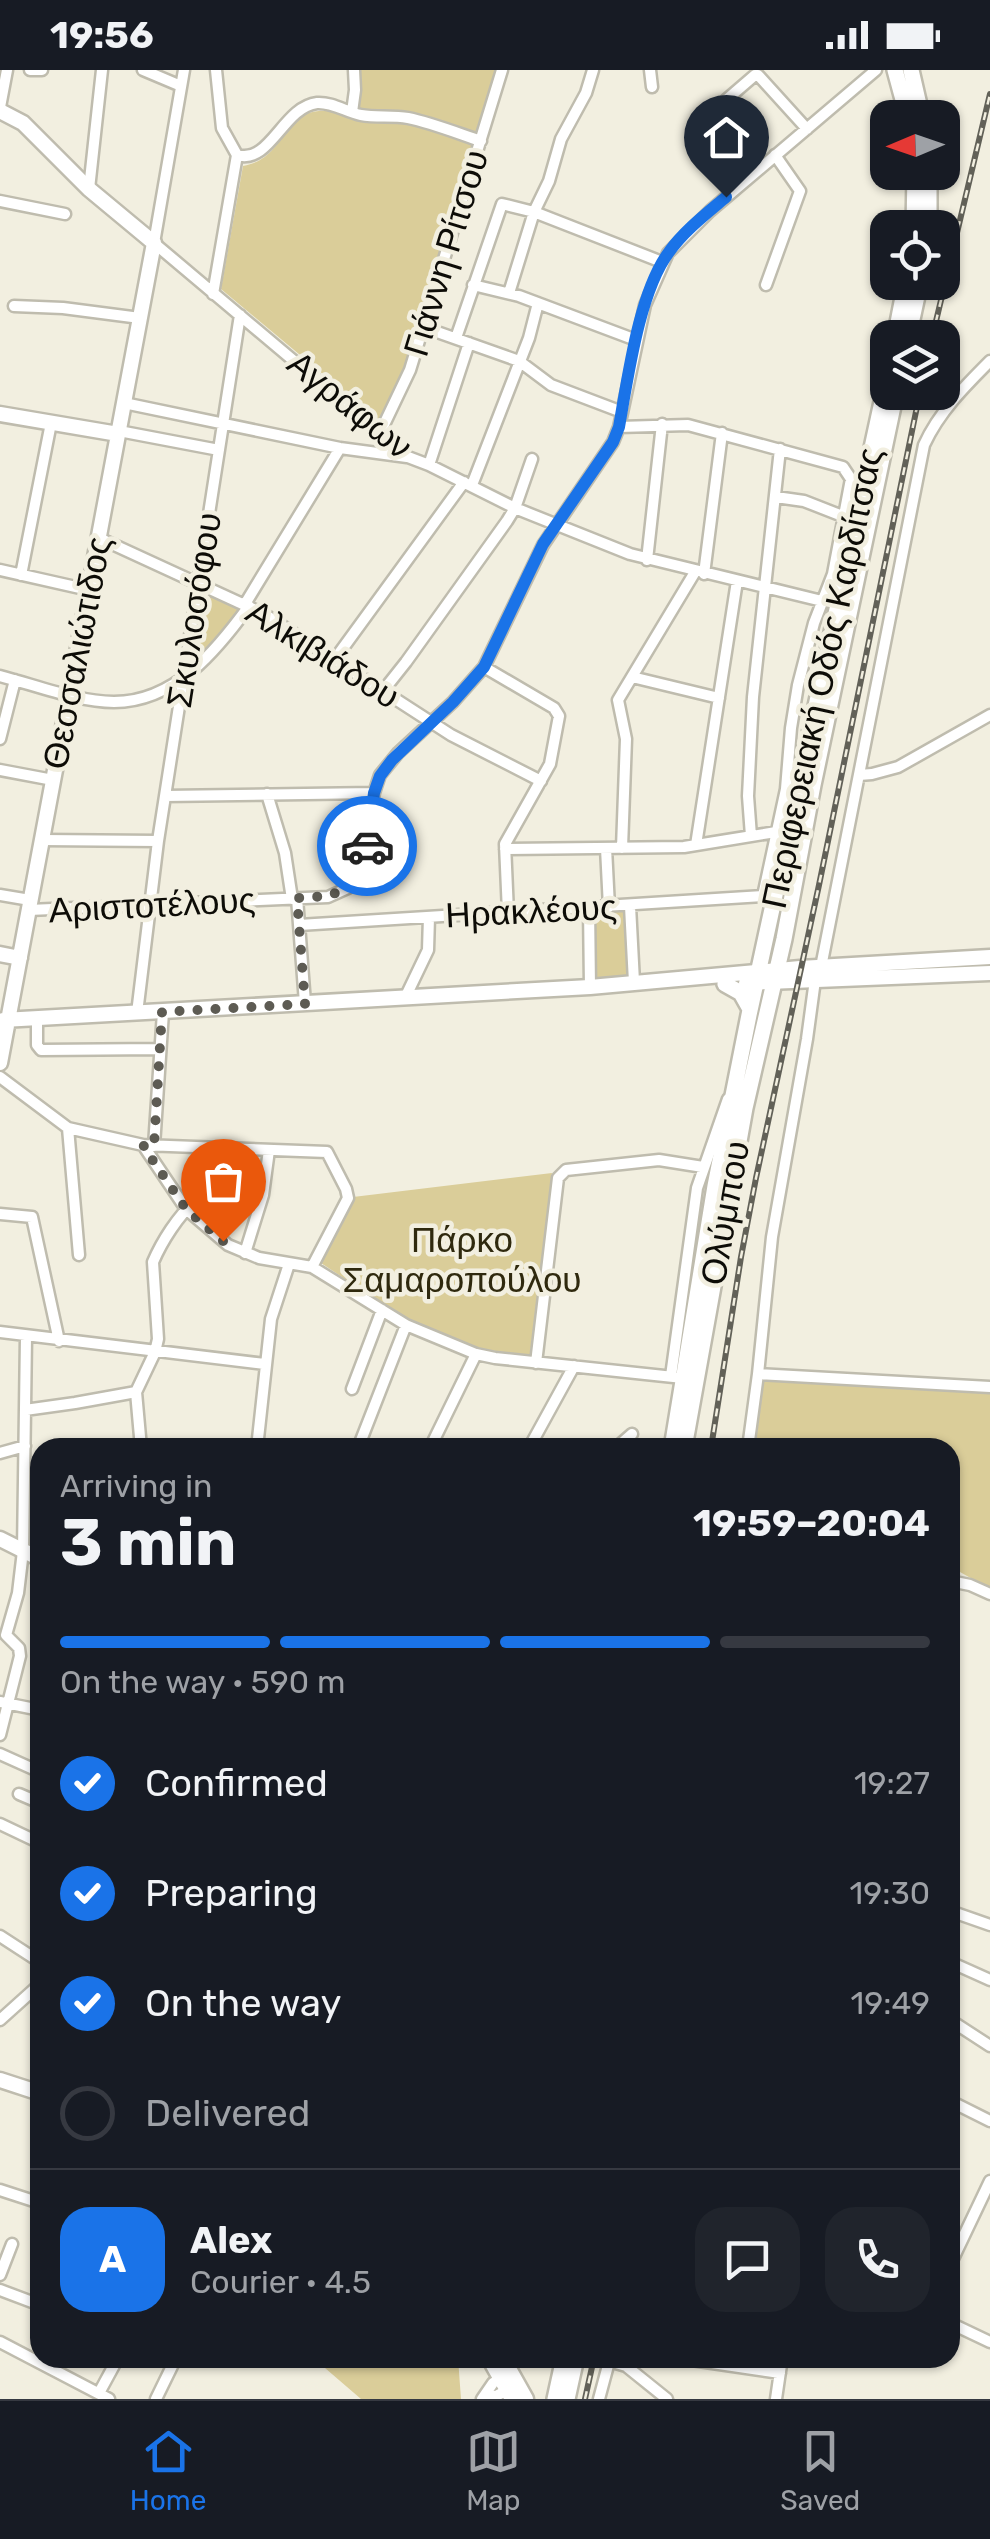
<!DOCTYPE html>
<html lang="en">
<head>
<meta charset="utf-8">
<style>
  :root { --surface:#171b24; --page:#20242c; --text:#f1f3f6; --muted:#9ea1a6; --line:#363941; --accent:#1a73e8 }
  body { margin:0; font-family:Rubik,sans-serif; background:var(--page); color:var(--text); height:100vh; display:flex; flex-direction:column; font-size:38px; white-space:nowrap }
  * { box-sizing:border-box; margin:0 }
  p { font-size:32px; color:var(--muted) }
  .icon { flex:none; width:55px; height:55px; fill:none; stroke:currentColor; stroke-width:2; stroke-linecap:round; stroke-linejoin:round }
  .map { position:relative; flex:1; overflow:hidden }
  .details { position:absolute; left:30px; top:1368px; width:930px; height:930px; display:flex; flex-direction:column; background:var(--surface); border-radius:30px; box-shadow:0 2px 8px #0004 }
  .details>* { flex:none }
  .needle { width:65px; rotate:268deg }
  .buttons { position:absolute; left:870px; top:30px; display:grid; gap:20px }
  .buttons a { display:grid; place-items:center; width:90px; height:90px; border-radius:20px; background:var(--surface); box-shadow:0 2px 8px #0004; font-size:50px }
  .pin { position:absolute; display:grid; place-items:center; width:85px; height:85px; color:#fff; margin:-102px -42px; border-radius:50% 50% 50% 0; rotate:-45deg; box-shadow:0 0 10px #0007 }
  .pin .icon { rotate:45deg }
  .courier { position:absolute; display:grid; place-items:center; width:100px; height:100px; margin:-50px; border:8px solid #1a73e8; border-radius:50%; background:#fff; color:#222; box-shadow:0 2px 12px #0007 }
  .summary em { font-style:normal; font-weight:700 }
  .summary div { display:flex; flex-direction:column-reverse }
  .summary { display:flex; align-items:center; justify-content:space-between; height:170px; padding:0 30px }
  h1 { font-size:65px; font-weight:700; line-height:75px }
  .bar { display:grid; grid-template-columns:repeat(4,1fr); gap:15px 10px; align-content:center; height:120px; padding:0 30px }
  .bar i { height:12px; border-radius:8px; background:var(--line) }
  .bar .on { background:var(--accent) }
  .bar p { grid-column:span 4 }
  .line { display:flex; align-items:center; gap:25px; padding:0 30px; border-top:2px solid var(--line) }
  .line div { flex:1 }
  .round { display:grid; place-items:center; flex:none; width:105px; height:105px; border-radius:30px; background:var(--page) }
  ol { padding:0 30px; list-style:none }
  li { display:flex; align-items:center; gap:30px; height:110px }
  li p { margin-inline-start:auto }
  li .icon { padding:10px; border-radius:50%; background:var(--accent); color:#fff; stroke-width:4 }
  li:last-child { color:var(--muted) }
  li i { width:55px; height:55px; border:5px solid var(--line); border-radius:50% }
  .status { display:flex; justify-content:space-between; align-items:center; height:70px; padding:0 50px; background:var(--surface); direction:ltr }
  .status svg { height:28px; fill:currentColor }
  .tab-bar { display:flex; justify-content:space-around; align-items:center; height:140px; border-top:2px solid var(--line); background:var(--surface); font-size:28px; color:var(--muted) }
  .tab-bar a { display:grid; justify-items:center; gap:5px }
  .tab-bar .on { color:var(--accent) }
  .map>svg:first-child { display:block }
</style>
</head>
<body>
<div class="status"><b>19:56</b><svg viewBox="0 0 49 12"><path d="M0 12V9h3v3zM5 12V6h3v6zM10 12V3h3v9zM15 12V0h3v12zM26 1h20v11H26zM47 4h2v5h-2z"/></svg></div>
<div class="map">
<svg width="990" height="2329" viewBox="0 0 990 2329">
  <rect width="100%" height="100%" fill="#f2efe0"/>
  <path fill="#dacd99" d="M357 0H497L406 299 379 351 221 219 243 96C297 86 273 22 356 46Z
    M205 520 242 539 229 558 190 599Z
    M628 840 631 907 593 910 591 842Z
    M552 1103 530 1285 479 1279 408 1251 321 1193 353 1127Z
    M764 1310 990 1323V1519L960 1502 950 1506V1378H755Z
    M339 2288H458L461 2329H361L325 2298Z"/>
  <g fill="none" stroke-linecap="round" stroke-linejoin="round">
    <defs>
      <path id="street" d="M30 0H42
        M143 0 181 16
        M184 0 154 173 408 387 429 395 515 438 630 484 822 531
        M650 0 652 17
        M726 30 755 5H758L807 59
        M0 37 7 0
        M352 42 355 20 354 0
        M237 85C270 95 283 37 317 33 333 32 346 42 361 45 376 48 392 45 408 48 432 53 457 63 481 71
        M89 119 102 0
        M0 131 65 144
        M473 215 519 226 636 270
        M766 215 800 121 775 85
        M509 223 534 142 549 111 561 69 586 23 593 0
        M213 224 237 85 222 58 216 0
        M14 236 63 238 140 248
        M423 257 519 291 551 315 622 342
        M456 268 502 134 534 142 662 192
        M124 333 340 378 407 387
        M119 361 219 380
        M380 363 410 300 502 0
        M429 395 469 273
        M472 415 529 268 538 233
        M776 427 804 431 845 447
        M99 468 264 544 451 665 541 711
        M647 490 662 354
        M0 500 89 520
        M704 504 722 363
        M21 505 51 353
        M245 534 340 378
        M335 589 464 412
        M484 597 554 638 559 646 550 694 505 774 508 843
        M0 606C35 615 79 632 114 632 175 632 217 580 249 536
        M632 607 719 628
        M383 621 406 592 507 451 515 438 532 389
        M0 669 15 610
        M0 700 53 710
        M859 705 872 704 898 697 990 645
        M267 724 285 783 292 829
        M165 726 374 723
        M751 766 748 726 753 627 780 379
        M42 770 158 771
        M696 775 737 511
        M606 778 609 837
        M622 778 626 669 618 630 695 502
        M505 779 684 777 776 762
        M0 825 30 830
        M297 828 305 933
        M630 836 634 912
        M589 838 590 917
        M29 840 328 827 348 818 360 801 374 723 380 705 398 683 453 632 484 597 543 475 613 372 619 357 645 235 668 183 710 141 876 0
        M299 855 763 826 786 719 791 658 798 615 814 553 833 504 851 409 843 397 688 355 619 357
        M821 897 924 375C939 342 965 316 990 291
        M405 928 428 880 429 847
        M137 943 158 771 240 245
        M37 949V975L41 980 160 979
        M0 1007 68 1058 143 1075 327 1082 346 1119 348 1128 312 1197
        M68 1058 79 1185
        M143 1075 186 1139 228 1175 259 1188 312 1197 406 1255 476 1284 495 1288 683 1308
        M154 1076 163 942
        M0 1144 32 1147 59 1271
        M245 1183 263 1125 269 1080
        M0 1262 265 1294
        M536 1293 558 1108 566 1100 659 1090 703 1097
        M758 1304 990 1317
        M671 1306 697 1118 728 1029
        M352 1319 382 1240
        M25 1340 75 1333 136 1322
        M141 1378 136 1322 155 1282 158 1269 153 1192C162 1171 178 1146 195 1131
        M257 1378 271 1249 289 1194
        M358 1378 406 1255
        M430 1378 476 1284
        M529 1378 574 1296
        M616 1378 632 1364
        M748 1378 758 1304 772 1167 807 969 815 910
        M0 1383 25 1376
        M950 1511 970 1515 990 1524
        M0 1632 40 1640
        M0 1665 20 1586 19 1578 6 1565 18 1523 23 1481 26 1267
        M0 1684 40 1702
        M19 1724 40 1733
        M0 1754 40 1773
        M950 1841 990 1855
        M0 1866 40 1892
        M950 1892 990 1910
        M0 1950 40 1914
        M950 1950 990 1976
        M950 2031 990 2051
        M0 2120 40 2133
        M950 2195 990 2111
        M0 2205 12 2174
        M0 2220 40 2235
        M950 2253 990 2272
        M0 2272 109 2329
        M678 2288 780 2303
        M609 2291 626 2296 667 2329
        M99 2323 118 2288
        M156 2329 176 2288
        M482 2329 493 2313 505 2306
        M482 2329 498 2325 513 2317
        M599 2329 610 2288
        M776 2329 782 2288"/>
      <path id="secondary" d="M0 41 23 53 89 119 154 173 0 993
        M0 344 118 364
        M0 884 20 888
        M746 913 990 903
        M3 950 590 917 800 898 990 887
        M0 1469 40 1489
        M0 2010 40 2023
        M489 2288 512 2329
        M503 2288 526 2329"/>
      <path id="primary" d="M895 0 908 48
        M911 0 922 48
        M914 158 915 102
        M929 158V102
        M895 268 906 212
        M908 268 920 212
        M725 914 741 923 750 939
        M672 1378 715 1116 749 945 888 304
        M684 1378 745 1038 784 869 813 715 896 322
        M555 2329 564 2288
        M567 2329 576 2288"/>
    </defs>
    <use href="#street" stroke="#bfbcae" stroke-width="15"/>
    <use href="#secondary" stroke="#bfbcae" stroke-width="19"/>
    <use href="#primary" stroke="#bfbcae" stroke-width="20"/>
    <use href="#street" stroke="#fff" stroke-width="10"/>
    <use href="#secondary" stroke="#fff" stroke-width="14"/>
    <use href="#primary" stroke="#fff" stroke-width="15"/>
    <defs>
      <path id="rail" d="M932 268 990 24
        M711 1378 741 1187 756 1108 819 815 920 322
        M585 2329 594 2288"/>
    </defs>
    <use href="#rail" stroke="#626158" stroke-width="6"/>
    <use href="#rail" stroke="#f2efe0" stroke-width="2.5" stroke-dasharray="8" stroke-linecap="butt"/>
  </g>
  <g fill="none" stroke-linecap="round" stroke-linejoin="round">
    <path stroke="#5d5b53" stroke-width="10" stroke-dasharray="0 18" d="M223 1171 186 1139 143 1076H154L162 942 305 934 297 828C340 826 358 823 367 776"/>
    <path stroke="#1a73e8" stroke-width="12" d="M367 776 374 723 380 706 392 690 453 632 484 597 543 474 613 372 619 357C628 307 639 222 669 182 684 161 706 144 726 127"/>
  </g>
  <g text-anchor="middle" stroke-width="9" stroke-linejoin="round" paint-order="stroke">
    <g font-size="35" fill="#0d0c07" stroke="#f2efe0">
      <text transform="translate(446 183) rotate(-73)" y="12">Γιάννη Ρίτσου</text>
      <text transform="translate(350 335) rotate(39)" y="12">Αγράφων</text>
      <text transform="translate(194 540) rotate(-81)" y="12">Σκυλοσόφου</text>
      <text transform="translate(77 583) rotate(-79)" y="12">Θεσσαλιώτιδος</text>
      <text transform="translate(323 584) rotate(32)" y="12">Αλκιβιάδου</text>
      <text transform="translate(822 608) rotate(-78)" y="12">Περιφερειακή Οδός Καρδίτσας</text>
      <text transform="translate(152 835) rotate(-3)" y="12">Αριστοτέλους</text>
      <text transform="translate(531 841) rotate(-3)" y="12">Ηρακλέους</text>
      <text transform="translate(725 1143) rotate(-80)" y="12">Ολύμπου</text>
    </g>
    <g font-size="35" fill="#2f290e" stroke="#f2efe0">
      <text x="462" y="1182">Πάρκο<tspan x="462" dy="40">Σαμαροπούλου</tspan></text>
    </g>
  </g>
</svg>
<div class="buttons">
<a><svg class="needle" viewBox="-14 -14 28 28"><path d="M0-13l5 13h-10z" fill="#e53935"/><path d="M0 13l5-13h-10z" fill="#9ea1a6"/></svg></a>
<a><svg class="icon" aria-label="locate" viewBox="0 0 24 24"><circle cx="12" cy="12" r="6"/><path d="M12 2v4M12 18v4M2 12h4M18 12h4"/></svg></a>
<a><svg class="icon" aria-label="layers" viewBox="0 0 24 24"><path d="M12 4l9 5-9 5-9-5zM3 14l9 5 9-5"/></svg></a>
</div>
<div class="pin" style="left:223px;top:1171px;background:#ea580c"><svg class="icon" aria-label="bag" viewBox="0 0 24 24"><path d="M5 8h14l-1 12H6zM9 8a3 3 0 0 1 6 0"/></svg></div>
<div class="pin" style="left:726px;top:127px;background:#1f2937"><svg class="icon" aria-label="home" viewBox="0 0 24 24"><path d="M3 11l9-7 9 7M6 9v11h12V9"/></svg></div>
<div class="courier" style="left:367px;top:776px"><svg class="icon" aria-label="car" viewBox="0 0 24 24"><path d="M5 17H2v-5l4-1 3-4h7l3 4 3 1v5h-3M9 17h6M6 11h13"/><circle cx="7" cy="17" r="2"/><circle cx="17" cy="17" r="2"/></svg></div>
<section class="details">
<div class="summary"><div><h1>3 min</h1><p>Arriving in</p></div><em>19:59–20:04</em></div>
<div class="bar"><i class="on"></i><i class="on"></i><i class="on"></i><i></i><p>On the way · 590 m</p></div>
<ol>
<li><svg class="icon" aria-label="check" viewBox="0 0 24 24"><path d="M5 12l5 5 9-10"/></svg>Confirmed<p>19:27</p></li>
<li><svg class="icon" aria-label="check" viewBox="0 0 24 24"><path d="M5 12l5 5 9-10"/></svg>Preparing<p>19:30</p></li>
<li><svg class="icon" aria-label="check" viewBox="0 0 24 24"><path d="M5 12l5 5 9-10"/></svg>On the way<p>19:49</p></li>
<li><i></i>Delivered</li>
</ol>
<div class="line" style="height:180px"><b class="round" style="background:var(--accent);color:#fff">A</b><div><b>Alex</b><p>Courier · 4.5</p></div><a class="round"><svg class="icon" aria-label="chat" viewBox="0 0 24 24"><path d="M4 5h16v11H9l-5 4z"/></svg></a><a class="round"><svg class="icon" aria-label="phone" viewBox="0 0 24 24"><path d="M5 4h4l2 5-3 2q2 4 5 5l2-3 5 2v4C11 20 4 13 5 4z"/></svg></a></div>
</section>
</div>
<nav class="tab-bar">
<a class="on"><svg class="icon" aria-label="home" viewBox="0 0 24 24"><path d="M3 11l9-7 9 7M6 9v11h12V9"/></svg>Home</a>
<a><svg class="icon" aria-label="map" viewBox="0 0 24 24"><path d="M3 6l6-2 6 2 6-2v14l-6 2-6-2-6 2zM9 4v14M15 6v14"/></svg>Map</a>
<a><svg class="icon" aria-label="saved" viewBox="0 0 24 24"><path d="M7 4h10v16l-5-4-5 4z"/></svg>Saved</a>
</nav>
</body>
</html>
